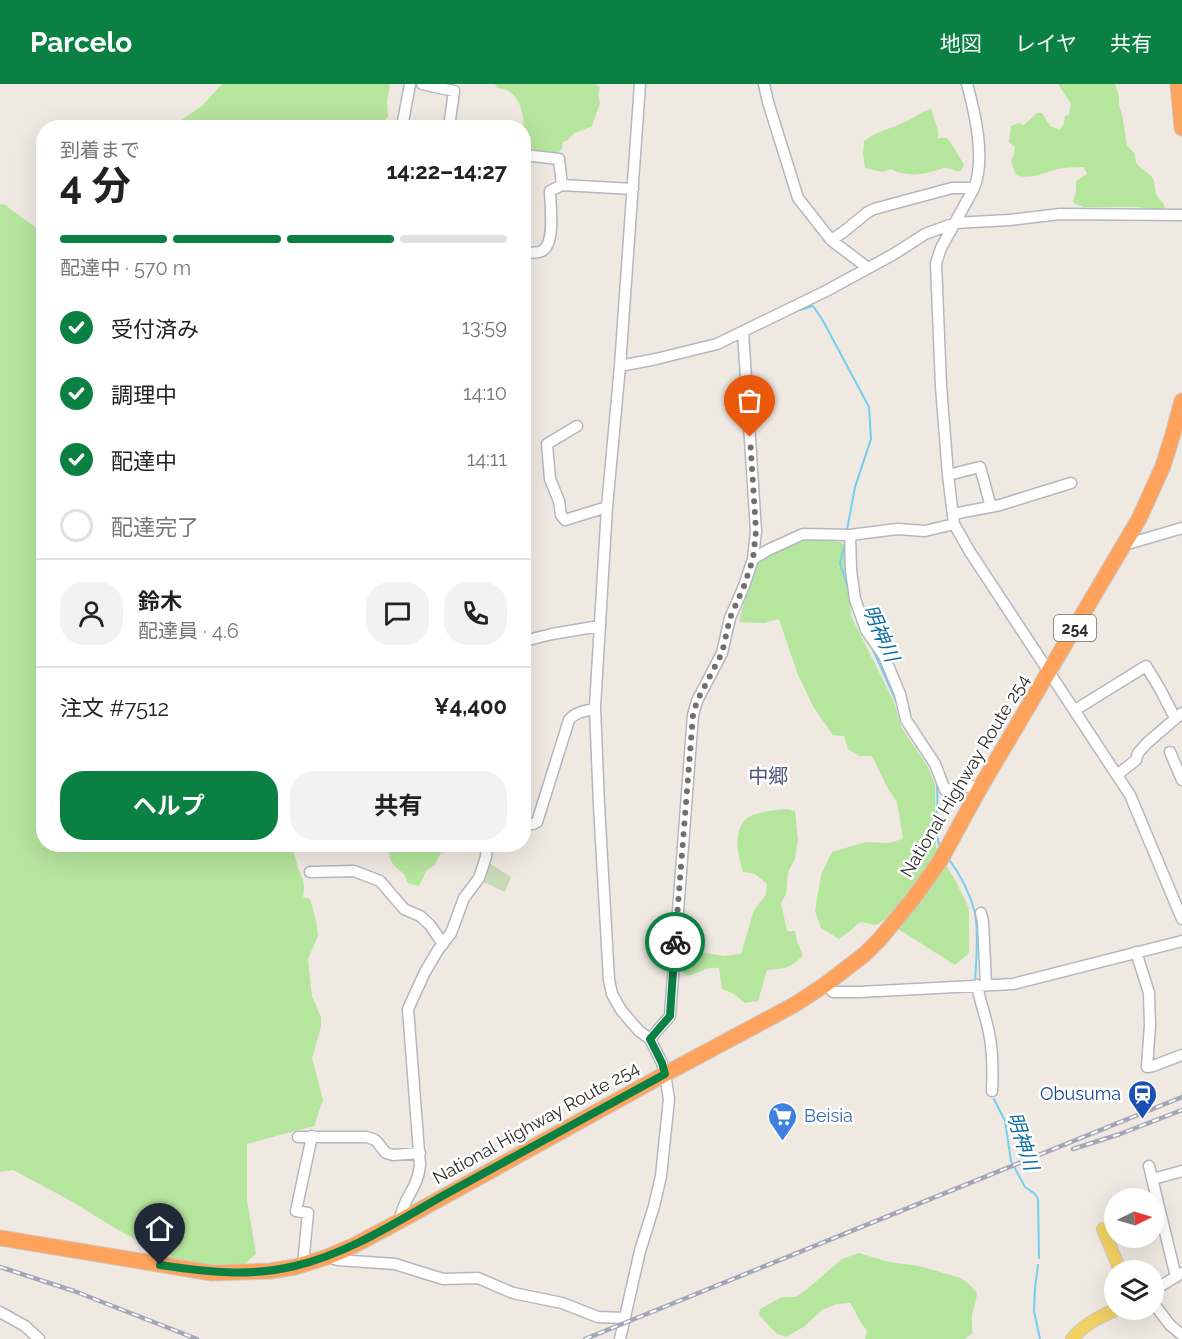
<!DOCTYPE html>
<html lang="ja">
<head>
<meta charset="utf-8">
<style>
  :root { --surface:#fff; --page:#f2f2f2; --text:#222; --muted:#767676; --line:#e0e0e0; --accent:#0b8043 }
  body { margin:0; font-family:Raleway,"Noto Sans JP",sans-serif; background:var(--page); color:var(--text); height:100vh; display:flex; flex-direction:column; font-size:22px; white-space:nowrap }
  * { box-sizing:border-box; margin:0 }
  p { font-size:20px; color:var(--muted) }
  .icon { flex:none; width:33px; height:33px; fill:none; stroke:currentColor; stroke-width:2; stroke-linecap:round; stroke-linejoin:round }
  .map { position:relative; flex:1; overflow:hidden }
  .drawer { position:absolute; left:36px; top:36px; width:495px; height:732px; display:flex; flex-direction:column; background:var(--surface); border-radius:24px; box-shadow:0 6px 24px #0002 }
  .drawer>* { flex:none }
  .needle { width:39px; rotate:85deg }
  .buttons { position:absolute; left:1104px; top:1104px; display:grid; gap:12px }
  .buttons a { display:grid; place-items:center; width:60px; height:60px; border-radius:50%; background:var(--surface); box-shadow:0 6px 24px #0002; font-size:30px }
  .pin { position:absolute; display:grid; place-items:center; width:51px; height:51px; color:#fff; margin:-62px -26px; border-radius:50% 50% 50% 0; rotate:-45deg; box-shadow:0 0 6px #0007 }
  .pin .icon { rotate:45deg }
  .courier { position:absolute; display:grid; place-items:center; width:60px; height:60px; margin:-30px; border:4px solid #0b8043; border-radius:50%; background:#fff; color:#222; box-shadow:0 2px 8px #0007 }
  .summary em { font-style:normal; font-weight:700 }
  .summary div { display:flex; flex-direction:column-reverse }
  .summary { display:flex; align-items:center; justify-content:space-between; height:102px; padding:0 24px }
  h1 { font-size:39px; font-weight:700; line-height:45px }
  .bar { display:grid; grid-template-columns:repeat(4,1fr); gap:9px 6px; align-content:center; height:72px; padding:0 24px }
  .bar i { height:8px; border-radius:4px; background:var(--line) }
  .bar .selected { background:var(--accent) }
  .bar p { grid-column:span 4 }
  .line { display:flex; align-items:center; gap:15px; padding:0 24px; border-top:2px solid var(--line) }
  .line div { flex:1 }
  .round { display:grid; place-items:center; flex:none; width:63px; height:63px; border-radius:24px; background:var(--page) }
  ol { padding:0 24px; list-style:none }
  li { display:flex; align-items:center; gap:18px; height:66px }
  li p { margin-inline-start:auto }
  li .icon { padding:6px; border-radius:50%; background:var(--accent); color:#fff; stroke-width:4 }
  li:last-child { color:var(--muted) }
  li i { width:33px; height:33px; border:3px solid var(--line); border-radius:50% }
  .button { display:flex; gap:12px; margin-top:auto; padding:12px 24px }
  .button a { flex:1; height:69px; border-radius:24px; background:var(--accent); color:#fff; font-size:24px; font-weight:700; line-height:69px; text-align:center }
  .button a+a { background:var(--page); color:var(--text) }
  header { display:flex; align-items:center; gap:36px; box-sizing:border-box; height:84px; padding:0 30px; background:var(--accent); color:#fff }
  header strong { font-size:28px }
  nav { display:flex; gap:33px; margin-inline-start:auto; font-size:21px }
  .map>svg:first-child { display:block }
</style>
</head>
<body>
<header>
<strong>Parcelo</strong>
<nav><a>地図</a><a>レイヤ</a><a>共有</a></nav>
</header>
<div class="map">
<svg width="1182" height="1255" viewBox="0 0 1182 1255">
  <rect width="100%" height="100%" fill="#efe9e1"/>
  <path fill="#b6e59e" d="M222 0H390L387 17 388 32 381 43H172L203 21Z
    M495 0H594L600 3 598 11 600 19 592 42 573 50 568 56 563 58 562 65 556 70 529 66 525 64C524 43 526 5 497 4Z
    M1058 0H1115L1119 12V21L1122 30 1127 61 1135 70C1135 85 1143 83 1151 92 1156 97 1154 105 1157 111 1159 116 1163 117 1165 123L1163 127 1139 123H1084L1075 120 1073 117 1076 109V97L1087 90 1084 83C1078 83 1071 83 1064 84 1048 86 1032 97 1016 91L1011 77 1014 70 1015 63 1009 58 1011 42 1019 39 1024 41 1037 29H1042L1050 42 1060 46 1064 39 1065 32 1069 31 1071 20Z
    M931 25 938 47V54H947L951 59 964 81 961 87C953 88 953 84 947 84 944 83 941 86 938 86 922 91 906 93 891 85L882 88 865 84 863 70 864 57C873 49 892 44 905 38 914 34 922 27 931 25Z
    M0 120 5 121 39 146 43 136 44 760 291 761C294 767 295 773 297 780 301 795 306 794 303 813L310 815 316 836 318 852 308 875 312 912 321 933V943L312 974 323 1016 314 1042 247 1060V1116L256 1170 240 1184 174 1179 167 1163 153 1165 113 1143 73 1118 13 1086 0 1088Z
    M804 454 841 458 848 464 851 532 894 618 901 643 928 683 935 701 936 762 945 780 954 794 969 824V869L955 881 884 836 876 841 860 838 850 847 839 855 821 844 815 827 821 791 832 768 866 758 887 759 903 755 897 718 887 703 872 672H859L848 665 844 652 833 651 814 624 798 591 779 535 764 539 739 538 747 507 757 479Z
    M787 725 795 727 798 756 795 775 788 788 786 810 781 819 787 847H795L797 857 803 872C789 884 786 885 767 886L758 917 745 919 734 910 722 905 719 884C705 883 702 888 688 892L681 887 680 880 692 870 707 869 723 872 741 870 754 826 766 811 767 800 755 790 743 788C738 773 733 749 745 736 752 728 776 726 787 725Z
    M387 761H442V767L435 781 427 786 419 802 407 799 405 791C392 780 390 779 387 761Z
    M859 1169 889 1178 919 1182 961 1194 969 1200 977 1209C976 1218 975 1221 972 1230 971 1235 973 1244 972 1250L965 1255H865L867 1246C857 1236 858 1230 850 1219L837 1220 822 1226 805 1242 786 1253 777 1250 759 1231 760 1225 782 1213H795L806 1206 842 1175Z"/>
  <path fill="#c8d9b8" d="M489 779 511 793 505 808 482 797Z"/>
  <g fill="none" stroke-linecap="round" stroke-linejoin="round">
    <path stroke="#75cff0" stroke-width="2" d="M800 226 813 222 822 235 869 323 871 355 855 403 847 446
      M845 460 840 479 849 507
      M870 559 896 617
      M936 696C941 717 931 746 941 764
      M948 774C960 790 970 809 975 829 979 848 976 879 975 899
      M994 1015 1005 1037 1011 1077 1025 1103 1035 1110 1038 1115 1039 1174
      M1038 1181 1035 1204 1034 1227 1040 1255"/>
    <defs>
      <path id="minor" d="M410 0 402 43 411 44
        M422 0 454 7 449 43 446 44
        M764 0 768 18 798 114 831 156 868 184
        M967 0C975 29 986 75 974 104L941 164 936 179 941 302 948 391 954 440 970 468 1130 711 1182 835
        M524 71 559 75 562 101 633 105
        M831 156 842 149 868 128 874 125 952 104H974
        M524 169C529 169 538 169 542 167 556 159 550 121 550 107L562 101
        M620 282 656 275 717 260 826 207 894 170 925 150 955 139 1009 136 1060 130 1182 131
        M577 342 547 360 550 395 559 417 561 431 565 436 607 423
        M948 391 980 383 991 423
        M953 430 1000 421 1071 399
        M850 451 851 486 855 515 866 546 884 572 900 610 906 636 935 680 945 706 972 702 980 704
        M1124 461 1182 444
        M753 475 768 466 803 450 850 451 897 445 925 447 954 440
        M524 557 552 550 600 542
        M1075 626 1146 582 1160 605 1175 634
        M1170 668 1182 696
        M1117 691 1136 676 1138 669 1147 659 1182 629
        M524 739 533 740 537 738 569 636C575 628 585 627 595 625
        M310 788 354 787 380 797 404 825 420 832 430 841 443 860
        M981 829 983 838 986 901
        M1136 868 1149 909 1150 941 1147 983 1153 982 1182 971
        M826 900 833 908H859L1013 900 1182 857
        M977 901C980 918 986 933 989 949 993 968 993 987 992 1007
        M650 955 670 932 693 631 697 617 722 569 730 534 744 502 753 475 756 447 743 248
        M298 1053H366C380 1056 377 1060 386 1069L393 1071 420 1069
        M1149 1082 1176 1193
        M1153 1095 1182 1087
        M400 1136C403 1113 418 1105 420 1081L408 925 425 888 438 866 451 849 464 814 479 794 486 773 487 760
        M327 1173 338 1176 395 1180 443 1195 478 1194 513 1209 562 1219 598 1233 625 1234
        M303 1180 308 1129 296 1127 312 1052
        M1154 1206 1182 1189
        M1154 1220 1170 1241 1182 1251
        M0 1228 25 1242 39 1255
        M620 1255 640 1167 654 1122 661 1092 669 1015 665 990 662 979 650 955 639 947 621 926 612 910 609 896 599 721 595 623 607 423 620 282 640 0"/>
      <path id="major" d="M1103 1145 1120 1186
        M1072 1255C1083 1241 1099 1233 1115 1226"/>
      <path id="highway" d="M1178 0 1182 44
        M0 1154 212 1189 270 1187 295 1183 327 1173 353 1162 398 1138 665 990 794 921 826 900 865 870 879 856 913 815 940 777 980 704 1139 435 1163 382 1173 350 1182 317"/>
    </defs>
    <use href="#minor" stroke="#b4b7c1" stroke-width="13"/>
    <use href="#major" stroke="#c9c9c9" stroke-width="14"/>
    <use href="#highway" stroke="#c9c9c9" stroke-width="17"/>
    <use href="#minor" stroke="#fff" stroke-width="10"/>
    <use href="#major" stroke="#f2d163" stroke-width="12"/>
    <use href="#highway" stroke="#ffa35c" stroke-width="15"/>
    <defs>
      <path id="rail" d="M1073 1065 1120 1050 1182 1026
        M0 1183 74 1207 197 1255
        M585 1255 1182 1013"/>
    </defs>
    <use href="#rail" stroke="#a3a6b8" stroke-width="4.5"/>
    <use href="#rail" stroke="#fff" stroke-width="2" stroke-dasharray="7" stroke-linecap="butt"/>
  </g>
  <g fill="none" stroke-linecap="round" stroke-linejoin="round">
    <path stroke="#726f6d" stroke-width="6" stroke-dasharray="0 10.8" d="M675 858 693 631 697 617 722 569 730 534 744 502 753 475 756 447 750 353"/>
    <path stroke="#0b8043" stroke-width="8" d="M160 1181C205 1188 251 1193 295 1182 350 1169 398 1137 446 1110 519 1070 592 1030 665 990L662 979 650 955 670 932 675 858"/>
  </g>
  <defs>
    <symbol id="station-pin" viewBox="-11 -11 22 30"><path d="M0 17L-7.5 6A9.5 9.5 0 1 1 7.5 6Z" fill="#1a4fb4" stroke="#fff"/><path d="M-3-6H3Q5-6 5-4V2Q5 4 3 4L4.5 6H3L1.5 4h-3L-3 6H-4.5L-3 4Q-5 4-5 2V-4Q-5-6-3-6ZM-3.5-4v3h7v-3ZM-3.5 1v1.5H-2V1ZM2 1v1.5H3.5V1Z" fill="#fff"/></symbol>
    <symbol id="supermarket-pin" viewBox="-11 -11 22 30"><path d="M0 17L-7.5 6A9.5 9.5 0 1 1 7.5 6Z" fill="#3f7fe0" stroke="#fff"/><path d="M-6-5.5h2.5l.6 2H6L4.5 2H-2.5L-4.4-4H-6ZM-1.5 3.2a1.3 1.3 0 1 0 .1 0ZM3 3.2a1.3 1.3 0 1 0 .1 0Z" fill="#fff"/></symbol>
  </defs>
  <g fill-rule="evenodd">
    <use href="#station-pin" x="1126" y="994" width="33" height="45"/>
    <use href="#supermarket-pin" x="766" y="1016" width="33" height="45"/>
  </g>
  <g text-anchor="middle" stroke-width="5" stroke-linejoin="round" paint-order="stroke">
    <rect fill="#fff" stroke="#6d6d6d" stroke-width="1.5" x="1054" y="531" width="42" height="26" rx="4.5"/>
    <g font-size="16" font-weight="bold" fill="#2e2e2e">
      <text x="1075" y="550">254</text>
    </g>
    <g font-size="18" fill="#2e2e2e" stroke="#fff">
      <text transform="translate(965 692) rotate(-59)" y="6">National Highway Route 254</text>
      <text transform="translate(536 1039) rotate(-29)" y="6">National Highway Route 254</text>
    </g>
    <g font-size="18" fill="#164399" stroke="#fff" text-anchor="end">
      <text x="1121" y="1016">Obusuma</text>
    </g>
    <g font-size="18" fill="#366cbe" stroke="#fff" text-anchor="start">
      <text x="804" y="1038">Beisia</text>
    </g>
    <g font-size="20" font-style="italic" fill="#0d6fa3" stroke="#fff">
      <text transform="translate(881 549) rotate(66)" y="7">明神川</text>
      <text transform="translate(1023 1057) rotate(72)" y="7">明神川</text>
    </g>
    <g font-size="20" fill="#4d5680" stroke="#fff">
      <text x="768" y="699">中郷</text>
    </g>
  </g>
</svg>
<div class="buttons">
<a><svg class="needle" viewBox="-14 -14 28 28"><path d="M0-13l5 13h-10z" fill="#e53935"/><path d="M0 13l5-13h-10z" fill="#767676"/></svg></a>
<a><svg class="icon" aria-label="layers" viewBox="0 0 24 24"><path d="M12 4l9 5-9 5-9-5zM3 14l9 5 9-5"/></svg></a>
</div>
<div class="pin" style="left:750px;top:353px;background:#ea580c"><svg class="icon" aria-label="bag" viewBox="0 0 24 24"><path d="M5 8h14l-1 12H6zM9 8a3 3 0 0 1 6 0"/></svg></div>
<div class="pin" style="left:160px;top:1181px;background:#1f2937"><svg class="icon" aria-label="home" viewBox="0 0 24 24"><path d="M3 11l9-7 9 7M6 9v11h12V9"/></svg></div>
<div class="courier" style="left:675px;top:858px"><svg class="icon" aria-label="bike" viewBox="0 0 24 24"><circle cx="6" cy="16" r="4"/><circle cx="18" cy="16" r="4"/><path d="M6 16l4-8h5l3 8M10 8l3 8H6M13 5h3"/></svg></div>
<section class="drawer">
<div class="summary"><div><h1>4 分</h1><p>到着まで</p></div><em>14:22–14:27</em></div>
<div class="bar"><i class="selected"></i><i class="selected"></i><i class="selected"></i><i></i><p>配達中 · 570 m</p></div>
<ol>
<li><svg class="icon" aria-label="check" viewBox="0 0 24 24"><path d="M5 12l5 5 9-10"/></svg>受付済み<p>13:59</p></li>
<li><svg class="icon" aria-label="check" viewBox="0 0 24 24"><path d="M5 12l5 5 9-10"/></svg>調理中<p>14:10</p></li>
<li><svg class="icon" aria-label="check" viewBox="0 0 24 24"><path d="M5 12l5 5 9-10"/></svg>配達中<p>14:11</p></li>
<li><i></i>配達完了</li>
</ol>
<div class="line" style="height:108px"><a class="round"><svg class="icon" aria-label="person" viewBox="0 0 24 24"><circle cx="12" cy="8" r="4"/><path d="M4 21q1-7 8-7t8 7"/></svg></a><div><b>鈴木</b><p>配達員 · 4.6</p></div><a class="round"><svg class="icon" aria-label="chat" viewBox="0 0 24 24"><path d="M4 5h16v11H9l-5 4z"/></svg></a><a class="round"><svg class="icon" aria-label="phone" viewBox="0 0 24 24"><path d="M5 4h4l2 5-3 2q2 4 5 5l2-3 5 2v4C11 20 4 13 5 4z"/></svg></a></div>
<div class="line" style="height:78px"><div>注文 #7512</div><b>¥4,400</b></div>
<div class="button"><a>ヘルプ</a><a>共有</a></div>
</section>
</div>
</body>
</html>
